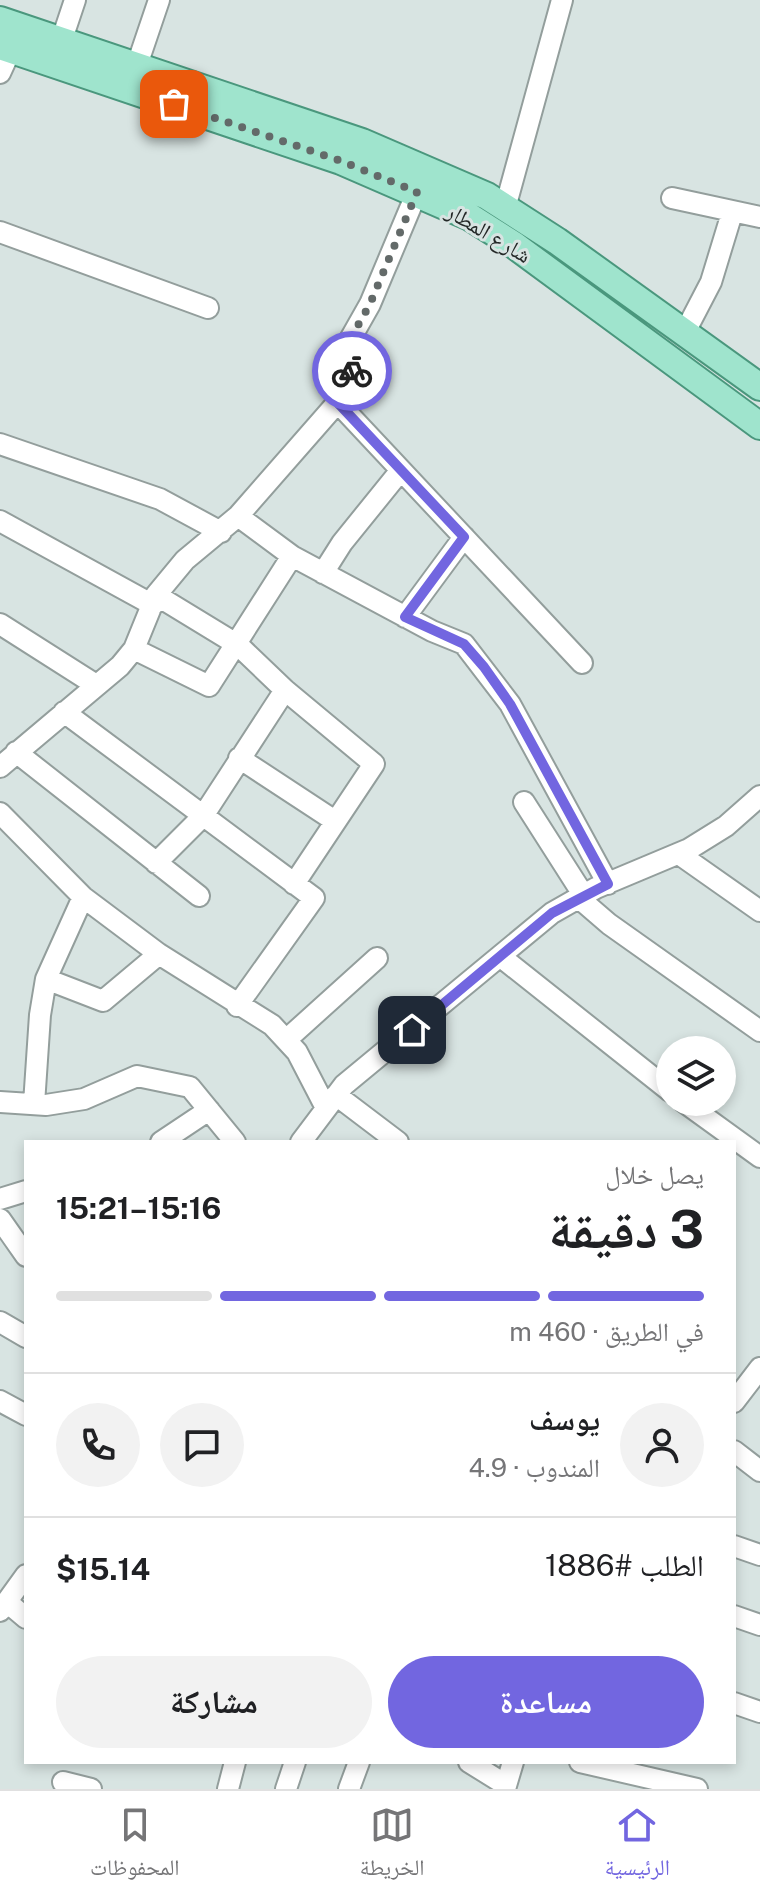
<!DOCTYPE html>
<html lang="ar">
<head>
<meta charset="utf-8">
<style>
  :root { --surface:#fff; --page:#f2f2f2; --text:#202124; --muted:#757577; --line:#e0e0e0; --accent:#7266e0 }
  body { margin:0; font-family:"Public Sans","Noto Naskh Arabic",sans-serif; background:var(--page); color:var(--text); direction:rtl; height:100vh; display:flex; flex-direction:column; font-size:30px; white-space:nowrap }
  * { box-sizing:border-box; margin:0 }
  p { font-size:26px; color:var(--muted) }
  .icon { flex:none; width:44px; height:44px; fill:none; stroke:currentColor; stroke-width:2; stroke-linecap:round; stroke-linejoin:round }
  .map { position:relative; flex:1; overflow:hidden; direction:ltr }
  .details { position:absolute; left:24px; top:1140px; width:712px; height:624px; display:flex; flex-direction:column; background:var(--surface); border-radius:0px; box-shadow:0 4px 12px #0003; direction:rtl }
  .details>* { flex:none }
  .controls { position:absolute; left:656px; top:1036px; display:grid; gap:16px }
  .controls a { display:grid; place-items:center; width:80px; height:80px; border-radius:50%; background:var(--surface); box-shadow:0 4px 12px #0003; font-size:40px }
  .pin { position:absolute; display:grid; place-items:center; width:68px; height:68px; color:#fff; margin:-34px; border-radius:16px; box-shadow:0 4px 12px #0006 }
  .courier { position:absolute; display:grid; place-items:center; width:80px; height:80px; margin:-40px; border:6px solid #7266e0; border-radius:50%; background:#fff; color:#222; box-shadow:0 2px 10px #0007 }
  .head em { font-style:normal; font-weight:700 }
  .head div { display:flex; flex-direction:column-reverse }
  .head { display:flex; align-items:center; justify-content:space-between; height:136px; padding:0 32px }
  h1 { font-size:52px; font-weight:700; line-height:60px }
  .bar { display:grid; grid-template-columns:repeat(4,1fr); gap:12px 8px; align-content:center; height:96px; padding:0 32px }
  .bar i { height:10px; border-radius:6px; background:var(--line) }
  .bar .current { background:var(--accent) }
  .bar p { grid-column:span 4 }
  .line { display:flex; align-items:center; gap:20px; padding:0 32px; border-top:2px solid var(--line) }
  .line div { flex:1 }
  .round { display:grid; place-items:center; flex:none; width:84px; height:84px; border-radius:42px; background:var(--page) }
  .cta { display:flex; gap:16px; margin-top:auto; padding:16px 32px }
  .cta a { flex:1; height:92px; border-radius:48px; background:var(--accent); color:#fff; font-size:32px; font-weight:700; line-height:92px; text-align:center }
  .cta a+a { background:var(--page); color:var(--text) }
  .tabs { display:flex; justify-content:space-around; align-items:center; height:112px; border-top:2px solid var(--line); background:var(--surface); font-size:22px; color:var(--muted) }
  .tabs a { display:grid; justify-items:center; gap:4px }
  .tabs .current { color:var(--accent) }
  .map>svg:first-child { display:block }
</style>
</head>
<body>
<div class="map">
<svg width="760" height="1789" viewBox="0 0 760 1789">
  <rect width="100%" height="100%" fill="#d8e4e2"/>
  <g fill="none" stroke-linecap="round" stroke-linejoin="round">
    <defs>
      <path id="minor" d="M62 39 75 0
        M137 65 159 0
        M0 73 11 49
        M672 198 760 217
        M505 208 562 0
        M0 232 208 308
        M685 332 711 282 732 213
        M339 404 582 663
        M0 444 160 499 221 532
        M238 516 292 556 432 631 464 644 510 704 608 884
        M0 521 153 605
        M323 573 342 543 401 470
        M156 595 238 645 285 690 374 764 294 884
        M405 617 464 537
        M0 624 96 685
        M134 649 209 686 292 556
        M64 712 314 898 237 1006
        M16 752 199 896
        M239 758 335 821
        M0 767 120 666 134 649 156 595 185 560 238 516 358 379 344 350 370 304 417 192
        M524 802 584 896
        M0 813 83 897 159 954 272 1025 297 1052 326 1108
        M679 854 760 911
        M156 863 203 816 285 690
        M580 899 609 924 760 1031
        M501 957 670 1091
        M46 979 103 1001 159 954
        M286 1040 377 958
        M336 1095 398 1142
        M0 1102 46 1105 84 1099 137 1076 190 1087 235 1142
        M684 1102 760 1157
        M34 1104 40 1015 46 979 83 897
        M161 1142 209 1110
        M301 1142 344 1085 552 913 596 888 689 849 726 826 760 796
        M0 1199 26 1191
        M0 1219 26 1256
        M0 1322 26 1337
        M0 1401 26 1415
        M734 1402 760 1368
        M734 1451 760 1471
        M734 1546 760 1555
        M7 1602 26 1618
        M0 1611 26 1575
        M734 1616 760 1625
        M734 1703 760 1712
        M469 1762 506 1785
        M580 1762 697 1789
        M63 1782 91 1789
        M228 1789 235 1762
        M286 1789 295 1762
        M349 1789 359 1762
        M505 1789 513 1762"/>
      <path id="major" d="M0 20 362 142 487 196 557 241 760 387
        M0 46 341 161 470 217 514 245 760 426"/>
    </defs>
    <use href="#minor" stroke="#939e9c" stroke-width="24"/>
    <use href="#major" stroke="#4a977d" stroke-width="30"/>
    <use href="#minor" stroke="#fff" stroke-width="20"/>
    <use href="#major" stroke="#9fe4cd" stroke-width="26"/>
  </g>
  <g fill="none" stroke-linecap="round" stroke-linejoin="round">
    <path stroke="#636a69" stroke-width="8" stroke-dasharray="0 14.4" d="M174 104 341 161 417 192 370 304 344 350 352 371"/>
    <path stroke="#7266e0" stroke-width="10" d="M352 371 358 379 339 404 464 537 405 617 464 644 484 667 510 704 608 884 552 913 412 1030"/>
  </g>
  <g text-anchor="middle" stroke-width="6" stroke-linejoin="round" paint-order="stroke">
    <g font-size="22" fill="#242928" stroke="#d8e4e2">
      <text transform="translate(489 233) rotate(31)" y="8">شارع المطار</text>
    </g>
  </g>
</svg>
<div class="controls">
<a><svg class="icon" aria-label="layers" viewBox="0 0 24 24"><path d="M12 4l9 5-9 5-9-5zM3 14l9 5 9-5"/></svg></a>
</div>
<div class="pin" style="left:174px;top:104px;background:#ea580c"><svg class="icon" aria-label="bag" viewBox="0 0 24 24"><path d="M5 8h14l-1 12H6zM9 8a3 3 0 0 1 6 0"/></svg></div>
<div class="pin" style="left:412px;top:1030px;background:#1f2937"><svg class="icon" aria-label="home" viewBox="0 0 24 24"><path d="M3 11l9-7 9 7M6 9v11h12V9"/></svg></div>
<div class="courier" style="left:352px;top:371px"><svg class="icon" aria-label="bike" viewBox="0 0 24 24"><circle cx="6" cy="16" r="4"/><circle cx="18" cy="16" r="4"/><path d="M6 16l4-8h5l3 8M10 8l3 8H6M13 5h3"/></svg></div>
<section class="details">
<div class="head"><div><h1>3 دقيقة</h1><p>يصل خلال</p></div><em>15:16–15:21</em></div>
<div class="bar"><i class="current"></i><i class="current"></i><i class="current"></i><i></i><p>في الطريق · 460 m</p></div>
<div class="line" style="height:144px"><a class="round"><svg class="icon" aria-label="person" viewBox="0 0 24 24"><circle cx="12" cy="8" r="4"/><path d="M4 21q1-7 8-7t8 7"/></svg></a><div><b>يوسف</b><p>المندوب · 4.9</p></div><a class="round"><svg class="icon" aria-label="chat" viewBox="0 0 24 24"><path d="M4 5h16v11H9l-5 4z"/></svg></a><a class="round"><svg class="icon" aria-label="phone" viewBox="0 0 24 24"><path d="M5 4h4l2 5-3 2q2 4 5 5l2-3 5 2v4C11 20 4 13 5 4z"/></svg></a></div>
<div class="line" style="height:104px"><div>الطلب #1886</div><b>$15.14</b></div>
<div class="cta"><a>مساعدة</a><a>مشاركة</a></div>
</section>
</div>
<nav class="tabs">
<a class="current"><svg class="icon" aria-label="home" viewBox="0 0 24 24"><path d="M3 11l9-7 9 7M6 9v11h12V9"/></svg>الرئيسية</a>
<a><svg class="icon" aria-label="map" viewBox="0 0 24 24"><path d="M3 6l6-2 6 2 6-2v14l-6 2-6-2-6 2zM9 4v14M15 6v14"/></svg>الخريطة</a>
<a><svg class="icon" aria-label="saved" viewBox="0 0 24 24"><path d="M7 4h10v16l-5-4-5 4z"/></svg>المحفوظات</a>
</nav>
</body>
</html>
